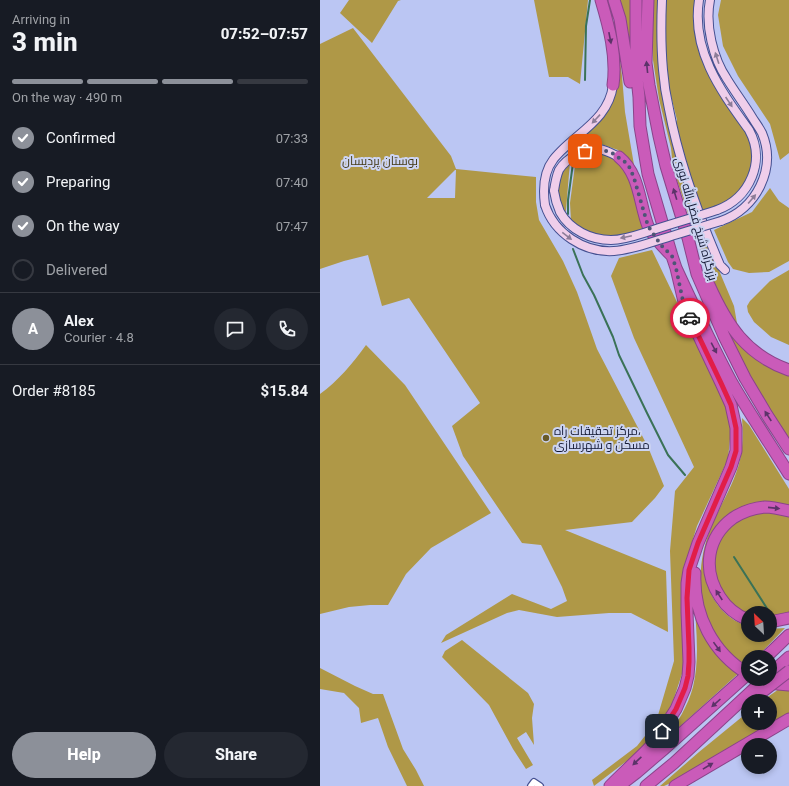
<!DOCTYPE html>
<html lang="en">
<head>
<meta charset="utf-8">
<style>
  :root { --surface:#171b24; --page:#242831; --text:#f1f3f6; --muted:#9ea1a6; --line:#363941; --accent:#8c9099 }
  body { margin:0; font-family:Roboto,Cairo,sans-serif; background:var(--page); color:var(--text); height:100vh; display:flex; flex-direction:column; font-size:15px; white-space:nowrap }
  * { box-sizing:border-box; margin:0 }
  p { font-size:13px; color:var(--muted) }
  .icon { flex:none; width:22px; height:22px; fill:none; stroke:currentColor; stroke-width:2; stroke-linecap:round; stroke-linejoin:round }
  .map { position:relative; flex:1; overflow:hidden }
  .sheet { display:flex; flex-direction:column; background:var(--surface); width:320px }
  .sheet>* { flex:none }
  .needle { width:26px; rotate:335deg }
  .controls { position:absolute; left:421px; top:606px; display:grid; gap:8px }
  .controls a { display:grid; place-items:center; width:36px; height:36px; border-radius:50%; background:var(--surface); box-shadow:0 2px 6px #0003; font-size:20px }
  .pin { position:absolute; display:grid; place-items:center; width:34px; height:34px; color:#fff; margin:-17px; border-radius:8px; box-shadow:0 2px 6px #0006 }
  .courier { position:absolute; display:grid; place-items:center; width:40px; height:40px; margin:-20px; border:3px solid #e11d48; border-radius:50%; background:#fff; color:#222; box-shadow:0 1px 5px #0007 }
  .head em { font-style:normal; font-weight:800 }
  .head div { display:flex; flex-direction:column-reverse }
  .head { display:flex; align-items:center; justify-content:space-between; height:68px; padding:0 12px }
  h1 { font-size:26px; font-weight:800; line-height:30px }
  .bar { display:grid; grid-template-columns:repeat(4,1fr); gap:6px 4px; align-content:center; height:48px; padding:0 12px }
  .bar i { height:5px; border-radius:3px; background:var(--line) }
  .bar .current { background:var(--accent) }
  .bar p { grid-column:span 4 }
  .line { display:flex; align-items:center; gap:10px; padding:0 12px; border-top:1px solid var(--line) }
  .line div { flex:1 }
  .round { display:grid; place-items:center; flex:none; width:42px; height:42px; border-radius:21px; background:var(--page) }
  ol { padding:0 12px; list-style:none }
  li { display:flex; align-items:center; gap:12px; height:44px }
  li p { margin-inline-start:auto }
  li .icon { padding:4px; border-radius:50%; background:var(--accent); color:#fff; stroke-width:4 }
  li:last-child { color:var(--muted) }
  li i { width:22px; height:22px; border:2px solid var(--line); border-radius:50% }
  .button { display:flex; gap:8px; margin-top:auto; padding:8px 12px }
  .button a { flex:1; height:46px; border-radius:24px; background:var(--accent); color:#fff; font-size:16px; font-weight:800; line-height:46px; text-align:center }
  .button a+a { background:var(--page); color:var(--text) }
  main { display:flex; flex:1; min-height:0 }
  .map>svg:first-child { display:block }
</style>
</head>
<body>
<main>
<section class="sheet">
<div class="head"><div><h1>3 min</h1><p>Arriving in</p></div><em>07:52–07:57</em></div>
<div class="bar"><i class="current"></i><i class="current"></i><i class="current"></i><i></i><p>On the way · 490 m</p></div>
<ol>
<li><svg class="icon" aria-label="check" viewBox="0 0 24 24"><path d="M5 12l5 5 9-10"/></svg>Confirmed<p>07:33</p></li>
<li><svg class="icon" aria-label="check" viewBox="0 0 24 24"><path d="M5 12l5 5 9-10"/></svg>Preparing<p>07:40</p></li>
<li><svg class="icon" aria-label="check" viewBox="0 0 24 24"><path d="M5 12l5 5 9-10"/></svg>On the way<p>07:47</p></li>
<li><i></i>Delivered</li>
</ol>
<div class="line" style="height:72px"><b class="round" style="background:var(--accent);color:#fff">A</b><div><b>Alex</b><p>Courier · 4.8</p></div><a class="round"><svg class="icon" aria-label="chat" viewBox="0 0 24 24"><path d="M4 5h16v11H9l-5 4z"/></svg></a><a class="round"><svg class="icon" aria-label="phone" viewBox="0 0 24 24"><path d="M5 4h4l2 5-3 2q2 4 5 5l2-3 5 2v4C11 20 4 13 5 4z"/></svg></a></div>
<div class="line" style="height:52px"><div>Order #8185</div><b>$15.84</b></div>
<div class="button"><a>Help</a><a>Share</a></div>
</section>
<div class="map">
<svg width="469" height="786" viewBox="0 0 469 786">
  <rect width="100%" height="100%" fill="#bbc6f3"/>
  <path fill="#af9847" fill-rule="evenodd" d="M29 0H81L78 1 52 43 20 13Z
    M214 0H268L260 84 248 77H229Z
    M298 0H313V69Z
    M333 0H340V77L345 112 361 173 384 235 414 306 418 329 406 309 379 247 353 168 351 148 339 99 333 60 332 29Z
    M344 0H376L377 39 431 141 433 159 431 170 424 186 411 200 381 213 354 126 357 120 350 92 347 89 343 41Z
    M401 0H469V153L460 160 450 124 418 76 403 46 398 15Z
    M293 21 296 30 302 76 305 112 314 165 298 150 278 143 261 145 250 151V149L285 116 295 96 298 68 292 23Z
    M33 28 131 156 136 169 216 177V202L219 220 243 261 257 292 277 349 328 447 344 486 335 498 312 522 245 530 346 571 348 632 311 613H289L237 617 199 610 187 613 121 643 126 635 192 594 231 609 247 601 242 587 221 545 202 543 143 456 132 426 160 403 89 298 62 306 48 255 24 261 0 269V44ZM136 170 135 198H107L135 170Z
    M279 153 293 158 308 172 325 229C317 231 309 234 301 236 283 239 265 233 251 221L250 203 256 158 264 154Z
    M250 162 246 210 245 214 244 211C242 205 238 199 237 192 236 181 243 170 250 162Z
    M450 188 459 201 469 208V261L449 272 429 273 413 269 408 262 394 230 432 212Z
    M332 250 405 402 411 429 408 459 377 526 365 565 363 604 365 634 363 671 352 704 338 730 326 744 312 757 274 786 272 780 317 746 336 722 354 661 350 551 355 491 374 467 314 338 291 276 299 258Z
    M469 270V345L451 337 434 322 428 312 427 306 430 301 450 281Z
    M393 300 402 318 469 374V442L429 376Z
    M46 345 85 385 171 513 111 548 86 574 68 605H50L29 607 0 614V394C18 381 33 363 46 345Z
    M422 418 429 425 469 489V509L414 514 384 570C387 595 403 619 428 626V635H450V629L465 628 437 657H428V666L427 667C418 660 409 653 402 644 397 639 394 632 391 626 376 593 378 558 392 525 401 504 415 482 420 460 423 447 423 432 422 418Z
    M448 510 469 515V613L450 619V613H428V615L410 604 393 577 396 543 415 520Z
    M374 597 376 607 420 672 346 739C357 723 368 706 373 687 380 658 376 627 374 597Z
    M142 640 208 693 214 704 212 718 214 745 206 732 197 738 213 765 206 769 193 749 169 705 122 657 125 651Z
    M0 668 35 686 53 694H63L83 749 96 770 104 786H87L68 747 58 718 41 723 39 708 24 693 0 689Z
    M459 689 469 690V715L353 782 344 786H340L379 752 428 712V723H450V701H442Z"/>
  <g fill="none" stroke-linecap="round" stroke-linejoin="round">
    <path stroke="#3a7257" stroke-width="2" d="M265 80 266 26 270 0
      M248 214V200L253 163
      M253 249 263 275 274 295 293 337 299 355 327 413 348 455 365 475
      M414 557 450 613"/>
    <defs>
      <path id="street" d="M211 786 214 782 220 786"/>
      <path id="secondary" d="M342 0C341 23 341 47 343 70 344 83 346 96 349 109 359 163 378 214 400 265L405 270
        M379 0C371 51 401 91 429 130 446 161 430 198 397 210
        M390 0C385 25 393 58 407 79 415 92 424 104 432 117 435 122 439 127 442 133 457 169 436 209 401 221
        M234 191C235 184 236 177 239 170 247 157 264 149 279 149 286 150 293 154 299 157
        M225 205C223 190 223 173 233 160 235 157 238 154 241 151 262 130 289 117 293 85"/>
      <path id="highway" d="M281 0C289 27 297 56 293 85
        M294 0 300 19 310 82
        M316 0V68L319 97 320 126 328 174 352 256 356 268C374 307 392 346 412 383 430 414 450 444 469 474
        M328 0 326 63 329 85 339 136 346 166 368 238 377 274 404 336 425 378 447 415 469 449
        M299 157C320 174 319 203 328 226 333 236 343 247 351 255
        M389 285C407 325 426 355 469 370
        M375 573C373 615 393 653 428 674
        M428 620C416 615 407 608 400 597 382 570 387 537 413 518 422 512 434 508 445 507 453 507 461 509 469 511
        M450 622 469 618
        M446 657 469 635
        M450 674 469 657
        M447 683 469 685
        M290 786 295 781 324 753 334 743 356 709 365 688 368 676 369 662 367 612V583L369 570 378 543 411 467 416 451V428L411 405 401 383 383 345 365 306 356 268
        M299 786 316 773 344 749 428 674
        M326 786 354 763 436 687
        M355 786 469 719"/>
    </defs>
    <use href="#street" stroke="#455091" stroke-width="8"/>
    <use href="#secondary" stroke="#455091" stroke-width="10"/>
    <use href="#highway" stroke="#8a448a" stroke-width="13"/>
    <use href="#street" stroke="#fff" stroke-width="5.5"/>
    <use href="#secondary" stroke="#efceea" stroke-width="8"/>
    <use href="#highway" stroke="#ca5bb9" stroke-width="11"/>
    <defs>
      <path id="secondary-bridge" d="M234 191C235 198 237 205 240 212 250 230 271 240 291 240 305 240 320 234 333 230 354 223 376 217 397 210
        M225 205C234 233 264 253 294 251 310 250 326 244 342 239 361 233 381 227 401 221"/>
      <path id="highway-bridge" d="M436 687 445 679
        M442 692 469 671"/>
    </defs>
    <use href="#secondary-bridge" stroke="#455091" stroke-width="10" stroke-linecap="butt"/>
    <use href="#highway-bridge" stroke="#8a448a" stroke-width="13" stroke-linecap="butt"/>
    <use href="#secondary-bridge" stroke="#efceea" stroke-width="8"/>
    <use href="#highway-bridge" stroke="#ca5bb9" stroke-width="11"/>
  </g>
  <defs><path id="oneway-solid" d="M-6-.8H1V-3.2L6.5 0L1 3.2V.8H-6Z"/></defs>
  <g fill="#5c3369">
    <use href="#oneway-solid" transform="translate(290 38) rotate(79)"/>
    <use href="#oneway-solid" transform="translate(327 67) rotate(-96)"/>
    <use href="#oneway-solid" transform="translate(355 194) rotate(-107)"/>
    <use href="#oneway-solid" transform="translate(394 348) rotate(62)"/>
    <use href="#oneway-solid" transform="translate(448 416) rotate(-123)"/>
    <use href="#oneway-solid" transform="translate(454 508) rotate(6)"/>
    <use href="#oneway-solid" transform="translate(399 595) rotate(-123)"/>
    <use href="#oneway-solid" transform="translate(397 647) rotate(54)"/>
    <use href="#oneway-solid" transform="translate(396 703) rotate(138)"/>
    <use href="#oneway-solid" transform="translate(317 761) rotate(137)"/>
    <use href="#oneway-solid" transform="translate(388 766) rotate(-31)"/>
  </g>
  <g fill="#8c7c98">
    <use href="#oneway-solid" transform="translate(397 58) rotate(-108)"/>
    <use href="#oneway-solid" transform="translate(409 102) rotate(56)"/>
    <use href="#oneway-solid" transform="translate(276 119) rotate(133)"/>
    <use href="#oneway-solid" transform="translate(432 199) rotate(-50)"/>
    <use href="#oneway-solid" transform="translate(247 236) rotate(38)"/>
    <use href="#oneway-solid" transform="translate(306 237) rotate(168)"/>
  </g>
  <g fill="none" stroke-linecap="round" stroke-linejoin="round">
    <path stroke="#4e5576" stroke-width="4" stroke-dasharray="0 7.2" d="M265 151 280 149 292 153 305 162 310 168 314 178 328 226 341 245 352 256 356 268 364 306 370 318"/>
    <path stroke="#e11d48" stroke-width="5" d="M342 731 356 709 365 688 368 676 369 662V648L367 598 369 570 378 543 411 467 416 451V428L411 405 401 383 370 318"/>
  </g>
  <circle fill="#695a27" stroke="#ccd4f2" stroke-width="1.5" cx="226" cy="438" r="4"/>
  <g text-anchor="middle" stroke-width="4" stroke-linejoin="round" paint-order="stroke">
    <g font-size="12" fill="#433915" stroke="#ccd4f2">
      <text x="60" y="165">بوستان پردیسان</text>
    </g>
    <g font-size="12" fill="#131833" stroke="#ccd4f2">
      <text transform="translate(376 219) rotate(74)" y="4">بزرگراه شیخ فضل‌الله نوری</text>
    </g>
    <g font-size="12" fill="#131833" stroke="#ccd4f2" text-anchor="start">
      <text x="234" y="435">مرکز تحقیقات راه،<tspan x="234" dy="14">مسکن و شهرسازی</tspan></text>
    </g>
  </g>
</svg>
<div class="controls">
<a><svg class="needle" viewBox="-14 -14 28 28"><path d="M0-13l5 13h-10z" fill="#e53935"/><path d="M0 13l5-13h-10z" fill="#9ea1a6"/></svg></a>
<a><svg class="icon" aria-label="layers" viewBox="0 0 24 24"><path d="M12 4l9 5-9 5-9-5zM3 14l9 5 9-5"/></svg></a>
<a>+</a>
<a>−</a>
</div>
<div class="pin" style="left:265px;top:151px;background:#ea580c"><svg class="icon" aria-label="bag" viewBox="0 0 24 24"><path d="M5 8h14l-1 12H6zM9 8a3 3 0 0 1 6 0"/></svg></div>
<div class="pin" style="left:342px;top:731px;background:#1f2937"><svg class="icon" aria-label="home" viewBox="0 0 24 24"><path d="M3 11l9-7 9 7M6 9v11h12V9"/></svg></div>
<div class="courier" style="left:370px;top:318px"><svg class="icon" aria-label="car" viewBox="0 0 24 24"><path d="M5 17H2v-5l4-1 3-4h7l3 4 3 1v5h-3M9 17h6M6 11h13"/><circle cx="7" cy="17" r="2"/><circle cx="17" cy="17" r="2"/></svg></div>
</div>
</main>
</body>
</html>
